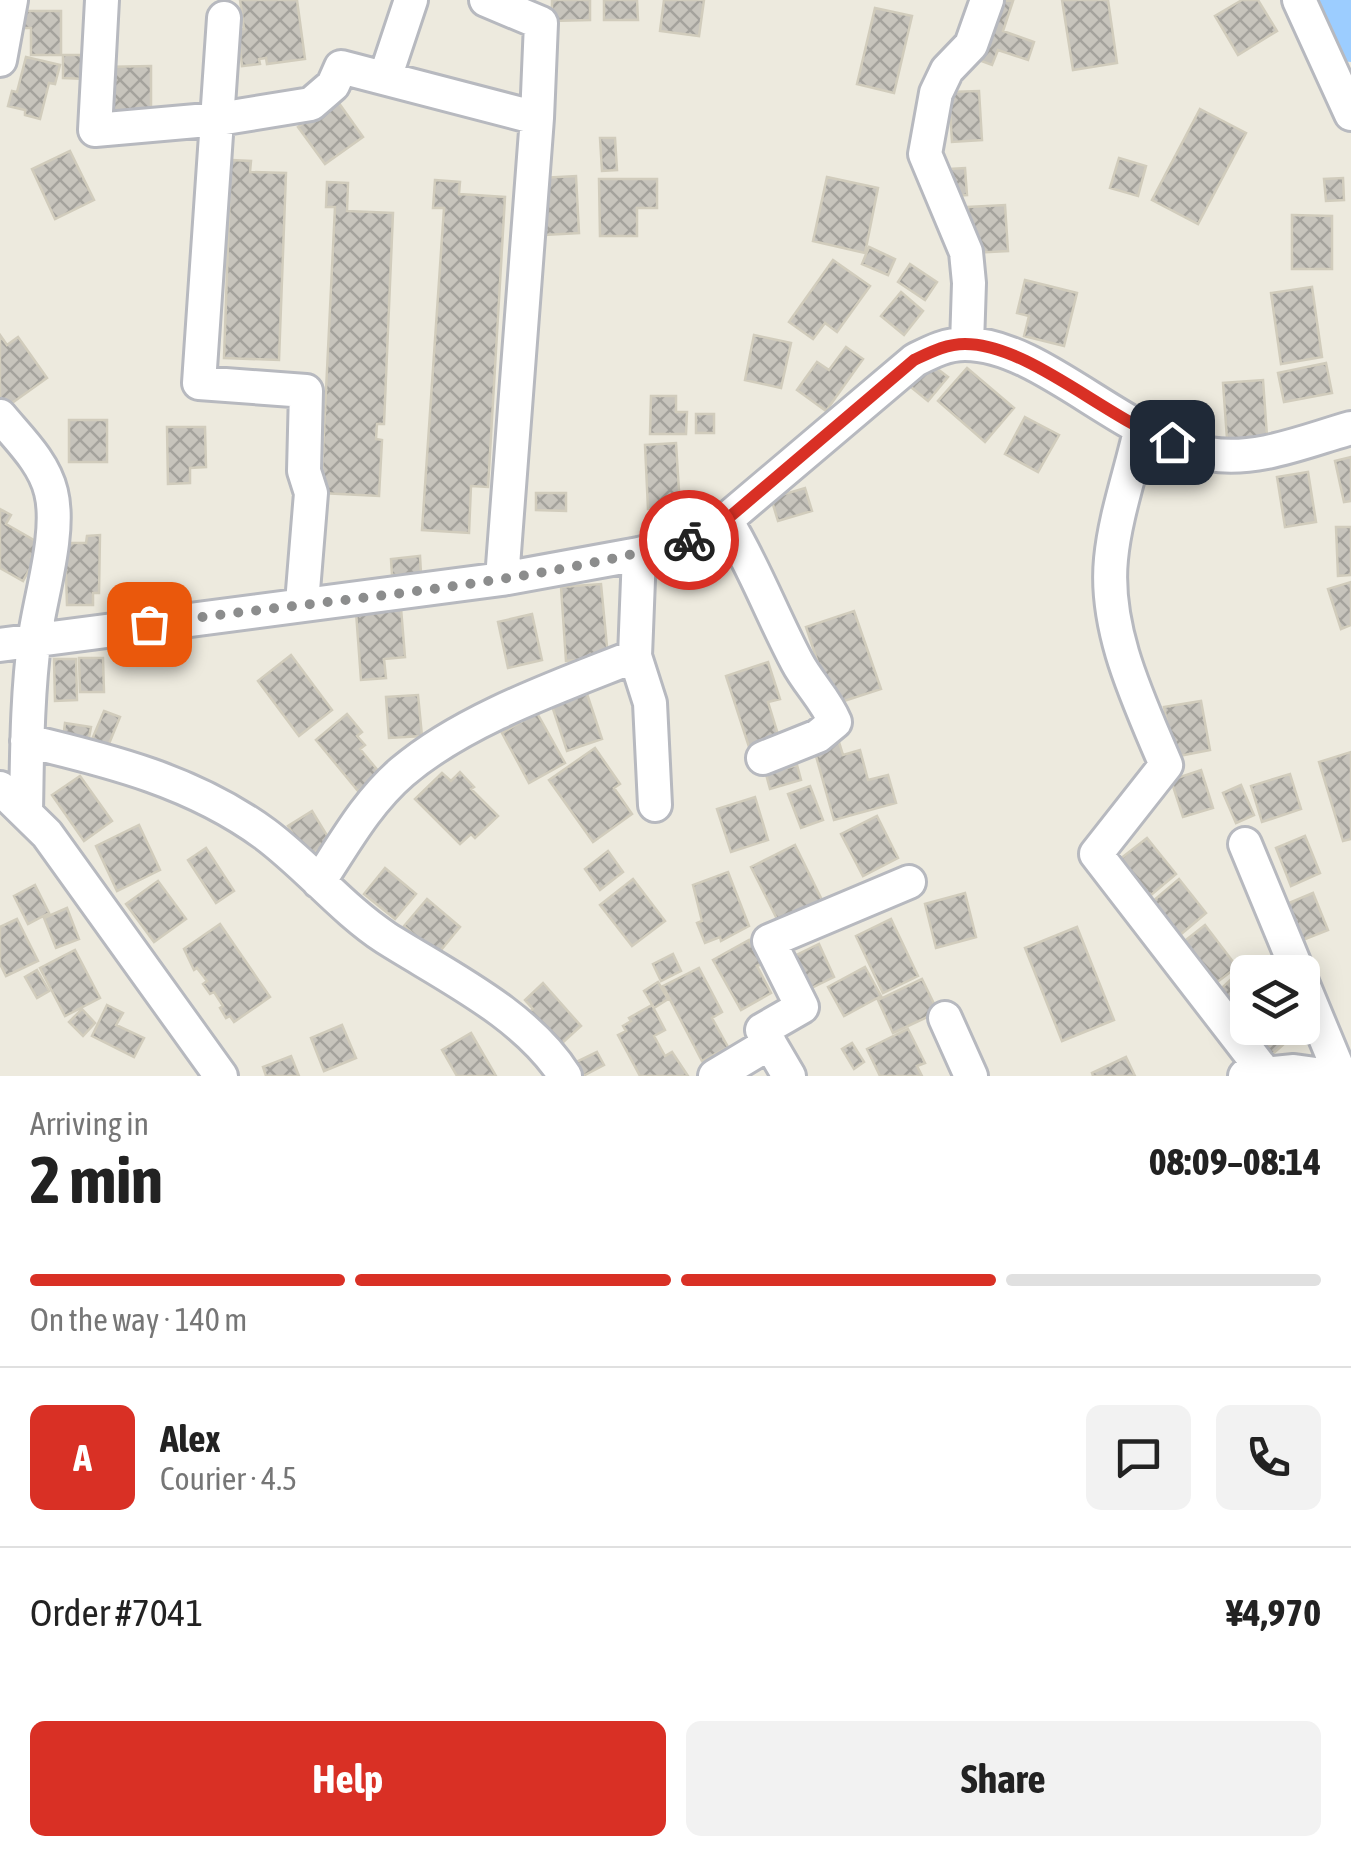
<!DOCTYPE html>
<html lang="en">
<head>
<meta charset="utf-8">
<style>
  :root { --surface:#fff; --page:#f2f2f2; --text:#222; --muted:#767676; --line:#e0e0e0; --accent:#d93025 }
  body { margin:0; font-family:"Asap Condensed",sans-serif; background:var(--page); color:var(--text); height:100vh; display:flex; flex-direction:column; font-size:38px; white-space:nowrap }
  * { box-sizing:border-box; margin:0 }
  p { font-size:32px; color:var(--muted) }
  .icon { flex:none; width:55px; height:55px; fill:none; stroke:currentColor; stroke-width:2; stroke-linecap:round; stroke-linejoin:round }
  .map { position:relative; height:1076px; overflow:hidden }
  .sheet { display:flex; flex-direction:column; background:var(--surface); flex:1 }
  .sheet>* { flex:none }
  .buttons { position:absolute; left:1230px; top:955px; display:grid; gap:20px }
  .buttons a { display:grid; place-items:center; width:90px; height:90px; border-radius:15px; background:var(--surface); box-shadow:0 5px 25px #0003; font-size:50px }
  .pin { position:absolute; display:grid; place-items:center; width:85px; height:85px; color:#fff; margin:-42px; border-radius:20px; box-shadow:0 5px 15px #0006 }
  .courier { position:absolute; display:grid; place-items:center; width:100px; height:100px; margin:-50px; border:8px solid #d93025; border-radius:50%; background:#fff; color:#222; box-shadow:0 2px 12px #0007 }
  .head em { font-style:normal; font-weight:700 }
  .head div { display:flex; flex-direction:column-reverse }
  .head { display:flex; align-items:center; justify-content:space-between; height:170px; padding:0 30px }
  h1 { font-size:65px; font-weight:700; line-height:75px }
  .bar { display:grid; grid-template-columns:repeat(4,1fr); gap:15px 10px; align-content:center; height:120px; padding:0 30px }
  .bar i { height:12px; border-radius:8px; background:var(--line) }
  .bar .selected { background:var(--accent) }
  .bar p { grid-column:span 4 }
  .line { display:flex; align-items:center; gap:25px; padding:0 30px; border-top:2px solid var(--line) }
  .line div { flex:1 }
  .round { display:grid; place-items:center; flex:none; width:105px; height:105px; border-radius:15px; background:var(--page) }
  .action { display:flex; gap:20px; margin-top:auto; padding:20px 30px }
  .action a { flex:1; height:115px; border-radius:15px; background:var(--accent); color:#fff; font-size:40px; font-weight:700; line-height:115px; text-align:center }
  .action a+a { background:var(--page); color:var(--text) }
  .map>svg:first-child { display:block }
</style>
</head>
<body>
<div class="map">
<svg width="1351" height="1076" viewBox="0 0 1351 1076">
  <defs>
    <pattern id="building-cross-hatch" width="8" height="8" patternUnits="userSpaceOnUse" patternTransform="scale(2.5)"><rect width="8" height="8" fill="#c7c4bc"/><path d="M0 0l8 8M0 8l8-8" fill="none" stroke="#a4a29c"/></pattern>
  </defs>
  <rect width="100%" height="100%" fill="#edeade"/>
  <g fill="none" stroke-linecap="round" stroke-linejoin="round">
    <path stroke="#9ccdff" stroke-width="48" d="M1335 0 1351 38"/>
  </g>
  <path fill="url(#building-cross-hatch)" stroke="#d1ccbc" stroke-width="2.5" d="M240 0H297L305 59 267 64 266 58 259 59 260 64 242 66 238 30 244 29Z
    M552 0H590V20L552 21Z
    M604 0H637L638 20H604Z
    M664 0H704L699 36 660 31Z
    M996 0 1013 1 1003 31 1034 42 1028 60 998 50 992 65 976 59Z
    M1062 0H1108L1117 63 1073 70Z
    M1242 0H1258L1277 31 1238 55 1215 16Z
    M875 8 912 16 894 93 857 84Z
    M23 11H61V55H31V28H23Z
    M63 55H86V79L63 78Z
    M26 57 60 65 55 84 49 83 40 119 25 115V110L8 106 12 91 17 92Z
    M151 66V118L103 119 102 67Z
    M979 91 982 140 952 142 949 92Z
    M336 99 363 137 325 164 298 127Z
    M1200 109 1246 133 1198 224 1152 200Z
    M600 138H615L617 170 602 171Z
    M70 151 94 200 55 219 32 169Z
    M1119 158 1146 166 1138 196 1110 188Z
    M231 160 251 161 250 172 286 173 279 360 224 358Z
    M965 168 967 195 952 196 950 169Z
    M576 176 579 233 545 235 541 178Z
    M827 177 878 188 865 253 813 241Z
    M1343 178 1344 200 1326 201 1324 179Z
    M599 179H657V208H637V236H600Z
    M435 180 460 182 459 194 505 197 488 487 471 486 469 533 422 530 444 208H433Z
    M327 182 348 183 347 211 393 213 384 424H377L376 439 382 440 379 496 321 493 335 207H326Z
    M1005 205 1008 251 971 253 968 207Z
    M1292 215 1332 216V269H1292Z
    M869 247 895 259 888 275 862 264Z
    M833 260 870 286 837 332 825 323 813 339 789 322Z
    M910 264 937 282 925 300 898 282Z
    M1025 280 1077 293 1064 346 1024 336 1029 316 1017 313Z
    M1312 287 1322 357 1281 364 1271 293Z
    M901 292 923 311 904 335 881 316Z
    M0 335 7 345 18 337 47 378 5 408 0 401Z
    M754 335 791 343 781 388 745 380Z
    M846 347 863 359 826 411 797 390 817 362 829 370Z
    M1326 363 1332 393 1284 402 1278 373Z
    M931 364 948 377 928 401 911 387Z
    M967 368 1014 408 985 442 938 401Z
    M1263 380 1267 436 1227 439 1223 383Z
    M651 396H676V412H687L686 434H650Z
    M696 414H714V433H696Z
    M1025 417 1059 435 1038 472 1005 454Z
    M69 420H107V462H69Z
    M167 427H205L206 467 190 468V483L168 484Z
    M676 443 680 507 648 509 645 445Z
    M1351 457V501L1344 502 1335 461Z
    M1308 472 1316 522 1285 527 1277 477Z
    M805 488 812 511 778 521 771 498Z
    M536 493H566V511L536 510Z
    M0 509 11 515 6 524 39 543 31 557 35 559 23 581 0 568Z
    M1336 527H1351V575L1338 576Z
    M100 535 99 593H93V605H67L65 543H86L87 536Z
    M420 556 421 573 392 575 391 559Z
    M1351 582V625L1341 629 1328 589Z
    M601 584 608 657 566 661 561 587Z
    M401 608 405 657 384 659 386 678 361 680 356 612Z
    M854 611 881 689 832 705 806 627Z
    M532 614 542 660 508 668 498 622Z
    M291 655 332 710 299 736 258 681Z
    M79 658H103L104 692H80Z
    M54 659H76L77 700 55 701Z
    M768 662 780 699 768 702 780 741 750 750 726 676Z
    M586 691 602 739 567 751 551 703Z
    M418 695 422 736 389 738 386 697Z
    M1201 701 1210 750 1174 757 1164 707Z
    M104 711 120 717 106 751 90 744Z
    M537 713 565 763 529 783 502 733Z
    M347 714 362 732 357 736 365 745 360 749 380 773 358 791 316 740Z
    M65 723 91 727 88 743 63 739Z
    M839 742 843 755 860 750 868 780 888 775 896 803 834 820 814 749Z
    M595 748 620 784 614 788 632 814 593 842 549 780Z
    M1351 752V839L1343 841 1319 762Z
    M797 765 801 780 770 789 766 774Z
    M1201 770 1213 808 1183 817 1171 780Z
    M460 772 474 787 471 789 498 816 475 838 471 834 460 844 415 799 442 773 451 781Z
    M1290 774 1301 809 1262 822 1251 786Z
    M80 776 112 821 84 841 52 795Z
    M1241 785 1254 815 1236 823 1223 793Z
    M810 786 823 820 801 828 788 794Z
    M755 797 768 840 731 852 717 809Z
    M312 811 331 842 307 857 288 826Z
    M877 816 898 858 863 876 841 834Z
    M139 825 160 870 117 891 96 846Z
    M1305 836 1320 873 1291 886 1276 848Z
    M1147 838 1176 874 1145 900 1115 863Z
    M795 845 822 900 778 921 751 867Z
    M206 848 234 891 216 903 188 860Z
    M608 851 623 872 600 890 585 869Z
    M385 868 416 894 395 919 364 894Z
    M728 872 749 926 721 941 720 937 705 943 697 923 702 921 693 885Z
    M633 879 665 921 632 946 600 905Z
    M1179 879 1206 913 1179 936 1152 902Z
    M158 881 186 919 154 942 126 904Z
    M35 885 49 913 28 924 14 896Z
    M965 893 976 937 936 948 925 904Z
    M1313 893 1328 930 1298 942 1282 906Z
    M427 899 460 927 437 955 404 926Z
    M67 908 79 939 56 948 44 918Z
    M17 919 38 961 6 976 0 964V927Z
    M891 919 918 976 883 993 856 936Z
    M220 924 270 997 234 1022 230 1016 226 1018 220 1008 223 1006 214 992 210 994 203 984 207 981 197 968 194 970 184 949Z
    M1205 925 1237 967 1208 989 1177 947Z
    M1077 927 1114 1020 1062 1041 1025 948Z
    M749 940 762 964 757 966 771 993 741 1010 713 960Z
    M819 944 834 977 801 993 786 960Z
    M75 950 100 998 65 1016 40 968Z
    M673 954 681 971 661 981 653 964Z
    M865 967 881 996 844 1016 828 987Z
    M699 968 722 1012 712 1018 728 1047 702 1061 663 986Z
    M37 970 49 991 37 998 25 977Z
    M1240 971 1248 980V1028H1290L1295 1034 1266 1060 1211 998Z
    M922 979 938 1012 893 1033 878 1000Z
    M658 982 668 999 654 1008 644 991Z
    M543 983 581 1026 549 1055 519 1022 533 1009 525 1000Z
    M107 1005 123 1013 116 1025 144 1038 134 1057 92 1036Z
    M652 1005 665 1030 654 1036 665 1056 672 1052 688 1076H640L618 1035 626 1031 623 1026 631 1021 629 1018Z
    M82 1009 95 1023 83 1036 69 1022Z
    M342 1025 356 1058 324 1071 311 1038Z
    M908 1029 925 1063 917 1066 922 1076H880L867 1049Z
    M471 1033 496 1076H457L442 1050Z
    M852 1043 864 1062 854 1069 842 1049Z
    M597 1052 604 1065 583 1076 576 1062Z
    M291 1056 299 1076H266L263 1067Z
    M1126 1057 1135 1076H1093L1092 1073Z"/>
  <g fill="none" stroke-linecap="round" stroke-linejoin="round">
    <defs>
      <path id="minor" d="M102 0 95 130 219 119 311 104 333 85 341 67 537 118 502 579
        M486 0 541 23 537 118
        M1299 0 1351 114
        M224 18 199 383 306 391 304 471 311 493 302 603
        M0 60 11 0
        M385 78 411 0
        M967 344 969 283 966 252 925 154 936 93 947 70 971 45 987 0
        M0 416C18 438 44 462 51 492 61 532 41 594 35 636 27 695 27 755 26 813
        M1140 431C1131 472 1115 516 1111 559 1104 630 1139 701 1166 765L1096 854 1265 1073
        M726 520C754 566 772 615 797 662 808 683 826 700 835 722L818 736 763 758
        M0 645 502 579 639 554 695 539 726 520 915 360C931 352 946 344 965 344 1042 344 1124 440 1209 454 1257 462 1305 441 1351 428
        M635 656 650 703 655 805
        M27 741C112 761 194 782 265 834 308 866 342 909 386 938 446 976 526 1014 565 1076
        M0 788 47 834 221 1076
        M1245 844 1298 972
        M319 882C344 844 367 802 402 772 464 719 560 686 635 656L639 554
        M1302 982 1341 1076
        M945 1018 971 1076
        M715 1076 770 1043
        M789 1076 762 1030 802 1007 769 941 909 882
        M1245 1076 1294 1071 1330 1076"/>
    </defs>
    <use href="#minor" stroke="#b7b9bf" stroke-width="38"/>
    <use href="#minor" stroke="#fff" stroke-width="32"/>
  </g>
  <g fill="none" stroke-linecap="round" stroke-linejoin="round">
    <path stroke="#8c8d8d" stroke-width="10" stroke-dasharray="0 18" d="M149 624C329 599 513 588 689 540"/>
    <path stroke="#d93025" stroke-width="12" d="M689 540 726 520 914 360C931 352 946 344 965 344 1029 344 1108 420 1172 442"/>
  </g>
</svg>
<div class="buttons">
<a><svg class="icon" aria-label="layers" viewBox="0 0 24 24"><path d="M12 4l9 5-9 5-9-5zM3 14l9 5 9-5"/></svg></a>
</div>
<div class="pin" style="left:149px;top:624px;background:#ea580c"><svg class="icon" aria-label="bag" viewBox="0 0 24 24"><path d="M5 8h14l-1 12H6zM9 8a3 3 0 0 1 6 0"/></svg></div>
<div class="pin" style="left:1172px;top:442px;background:#1f2937"><svg class="icon" aria-label="home" viewBox="0 0 24 24"><path d="M3 11l9-7 9 7M6 9v11h12V9"/></svg></div>
<div class="courier" style="left:689px;top:540px"><svg class="icon" aria-label="bike" viewBox="0 0 24 24"><circle cx="6" cy="16" r="4"/><circle cx="18" cy="16" r="4"/><path d="M6 16l4-8h5l3 8M10 8l3 8H6M13 5h3"/></svg></div>
</div>
<section class="sheet">
<div class="head"><div><h1>2 min</h1><p>Arriving in</p></div><em>08:09–08:14</em></div>
<div class="bar"><i class="selected"></i><i class="selected"></i><i class="selected"></i><i></i><p>On the way · 140 m</p></div>
<div class="line" style="height:180px"><b class="round" style="background:var(--accent);color:#fff">A</b><div><b>Alex</b><p>Courier · 4.5</p></div><a class="round"><svg class="icon" aria-label="chat" viewBox="0 0 24 24"><path d="M4 5h16v11H9l-5 4z"/></svg></a><a class="round"><svg class="icon" aria-label="phone" viewBox="0 0 24 24"><path d="M5 4h4l2 5-3 2q2 4 5 5l2-3 5 2v4C11 20 4 13 5 4z"/></svg></a></div>
<div class="line" style="height:130px"><div>Order #7041</div><b>¥4,970</b></div>
<div class="action"><a>Help</a><a>Share</a></div>
</section>
</body>
</html>
